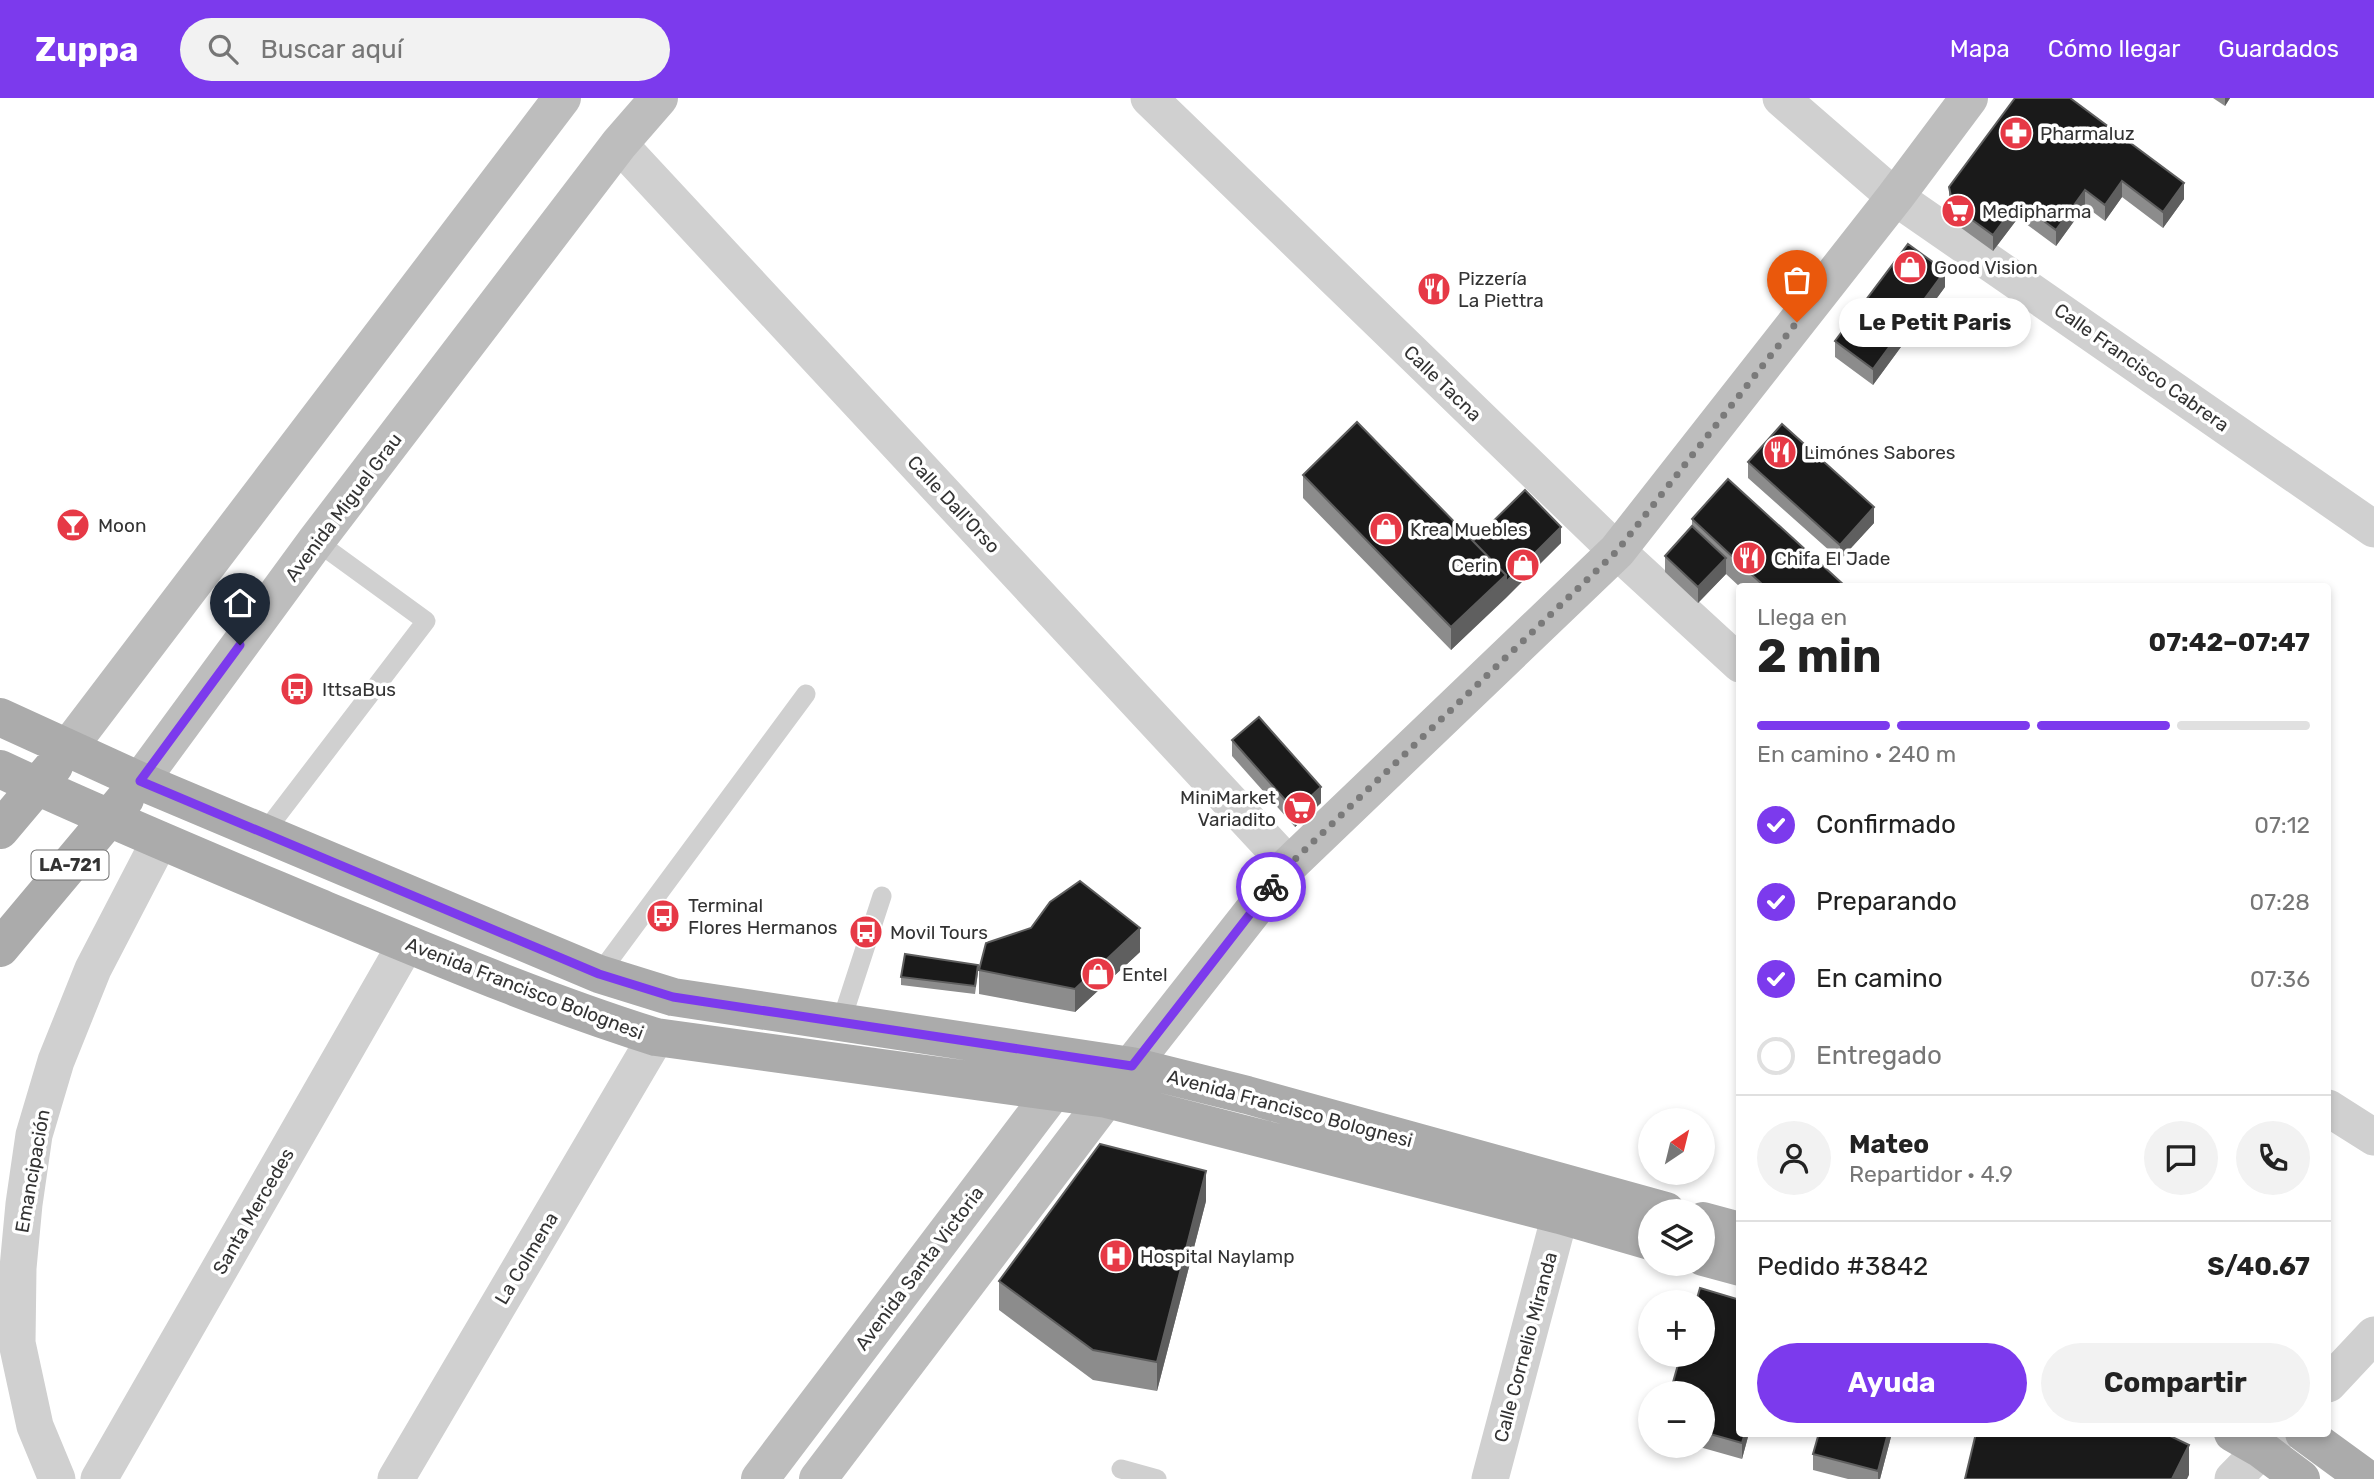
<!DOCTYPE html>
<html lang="es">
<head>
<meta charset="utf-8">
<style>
  :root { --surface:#fff; --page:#f2f2f2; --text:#222; --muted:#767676; --line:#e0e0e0; --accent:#7c3aed }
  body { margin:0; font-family:Rubik,sans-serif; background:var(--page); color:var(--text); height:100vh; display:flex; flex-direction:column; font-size:26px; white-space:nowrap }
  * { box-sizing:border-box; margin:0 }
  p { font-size:23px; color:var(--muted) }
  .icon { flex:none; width:38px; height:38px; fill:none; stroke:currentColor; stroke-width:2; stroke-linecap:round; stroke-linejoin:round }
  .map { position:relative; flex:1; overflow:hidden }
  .side { position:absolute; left:1736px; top:485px; width:595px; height:854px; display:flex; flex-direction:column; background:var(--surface); border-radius:7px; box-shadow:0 4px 10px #0003 }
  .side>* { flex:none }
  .needle { width:46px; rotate:35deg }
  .buttons { position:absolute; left:1638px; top:1010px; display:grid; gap:14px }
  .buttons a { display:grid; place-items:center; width:77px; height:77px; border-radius:50%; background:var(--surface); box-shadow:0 4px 10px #0003; font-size:35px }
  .pin { position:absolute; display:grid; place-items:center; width:60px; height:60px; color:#fff; margin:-72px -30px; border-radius:50% 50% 50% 0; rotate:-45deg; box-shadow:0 0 7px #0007 }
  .pin .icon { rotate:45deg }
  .courier { position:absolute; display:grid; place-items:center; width:70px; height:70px; margin:-35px; border:5px solid #7c3aed; border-radius:50%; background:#fff; color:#222; box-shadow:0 2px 9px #0007 }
  .bubble { position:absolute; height:49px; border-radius:24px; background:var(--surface); box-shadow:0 4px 10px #0003; font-size:23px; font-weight:700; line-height:49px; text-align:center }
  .summary em { font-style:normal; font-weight:700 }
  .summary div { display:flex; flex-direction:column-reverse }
  .summary { display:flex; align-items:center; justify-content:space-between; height:119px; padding:0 21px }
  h1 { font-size:46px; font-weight:700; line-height:52px }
  .bar { display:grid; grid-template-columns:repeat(4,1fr); gap:10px 7px; align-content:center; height:84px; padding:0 21px }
  .bar i { height:9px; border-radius:5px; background:var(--line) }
  .bar .current { background:var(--accent) }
  .bar p { grid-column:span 4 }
  .line { display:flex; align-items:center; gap:18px; padding:0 21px; border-top:2px solid var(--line) }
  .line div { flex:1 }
  .round { display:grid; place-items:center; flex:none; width:74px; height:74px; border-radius:37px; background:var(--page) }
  ol { padding:0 21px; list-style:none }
  li { display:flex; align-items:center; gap:21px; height:77px }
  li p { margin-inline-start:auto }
  li .icon { padding:7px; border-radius:50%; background:var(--accent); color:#fff; stroke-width:4 }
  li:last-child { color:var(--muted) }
  li i { width:38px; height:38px; border:4px solid var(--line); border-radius:50% }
  .primary-button { display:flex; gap:14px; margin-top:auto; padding:14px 21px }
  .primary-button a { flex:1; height:80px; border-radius:42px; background:var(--accent); color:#fff; font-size:28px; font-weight:700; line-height:80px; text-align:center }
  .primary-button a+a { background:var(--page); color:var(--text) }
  header { display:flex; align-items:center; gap:42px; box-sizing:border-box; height:98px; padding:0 35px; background:var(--accent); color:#fff }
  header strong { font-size:33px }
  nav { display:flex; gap:38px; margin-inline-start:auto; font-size:24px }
  .search { width:490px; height:63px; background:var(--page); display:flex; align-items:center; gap:18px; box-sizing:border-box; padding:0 24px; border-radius:38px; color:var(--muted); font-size:26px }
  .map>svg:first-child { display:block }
</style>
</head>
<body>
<header>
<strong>Zuppa</strong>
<div class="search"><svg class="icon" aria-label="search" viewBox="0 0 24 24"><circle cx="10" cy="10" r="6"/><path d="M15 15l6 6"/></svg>Buscar aquí</div>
<nav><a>Mapa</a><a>Cómo llegar</a><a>Guardados</a></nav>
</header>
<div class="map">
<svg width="2374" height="1381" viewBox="0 0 2374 1381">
  <rect width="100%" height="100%" fill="#fff"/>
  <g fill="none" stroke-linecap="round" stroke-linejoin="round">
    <path stroke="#d0d0d0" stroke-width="19" d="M264 735 426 523 316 443
      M599 876 806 596
      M839 930 882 798
      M1121 1371 1157 1381"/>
    <path stroke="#d0d0d0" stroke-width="37" d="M1149 0 1617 453 1740 566
      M1781 0 1895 99 2374 431
      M619 46 1289 767
      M2328 1010 2374 1039
      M2328 1286 2374 1237
      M57 1381 35 1328 17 1245 18 1170 24 1106 34 1037 56 963 93 871 160 742
      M99 1381 406 846
      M396 1381 656 939
      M1490 1381 1560 1117
      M2233 1381 2278 1335"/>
    <path stroke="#bdbdbd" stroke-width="38" d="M68 650 562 0
      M140 683 316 443 619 46 659 0
      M760 1381 1071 970
      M818 1381 1131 968 1289 767 1617 453 1895 99 1969 0"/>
    <path stroke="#ababab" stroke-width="38" d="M0 619 140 683 599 876 673 899 1131 968 1247 997 1666 1113
      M0 671C107 721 216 766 325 812 434 857 544 904 656 939L1107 1001 1560 1117 1650 1143
      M0 732 54 668
      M0 850 125 701
      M1703 1123 1740 1133
      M1703 1159 1740 1169
      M2233 1335 2261 1351 2301 1381
      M2304 1335 2367 1381"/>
  </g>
  <path fill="#8c8c8c" d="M2015 0 2184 101 2163 130 2122 99 2105 123 2085 108 2056 148 2018 120 1993 153 1953 124 1949 105V89Z
    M2213 0H2230L2225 8Z
    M1945 189 1873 287 1835 259V243Z
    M1748 364 1874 425 1840 462 1748 380Z
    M1303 377 1473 443 1561 445 1451 552 1303 400Z
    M1692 421 1845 488 1740 489 1726 476 1698 505 1665 474V458L1692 428Z
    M1232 642 1321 705 1295 729 1232 658Z
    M1140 854 1075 914 979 896V872Z
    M978 875 975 896 901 887V879Z
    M1206 1103 1157 1293 1093 1282 999 1212V1183Z
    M1703 1295 1749 1335 1742 1361 1696 1348H1703Z
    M1819 1335H1892L1880 1381H1848L1813 1372V1356Z"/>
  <path fill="#5f5f5f" d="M2225 0H2230L2225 8Z
    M2122 83V99L2105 123V107Z
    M2184 85V101L2163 130V114Z
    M2085 92V108L2056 148V132Z
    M2018 104V120L1993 153V137Z
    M1945 173V189L1873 287V271Z
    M1874 409V425L1840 462V447Z
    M1561 429V445L1506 500V484Z
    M1726 460V476L1698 505V489Z
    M1506 477V500L1451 552V529Z
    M1321 689V705L1295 729V713Z
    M1140 830V854L1075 914V891Z
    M1206 1073V1103L1157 1293V1264Z
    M1745 1335H1749L1742 1361V1345Z
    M1888 1335H1892L1880 1381H1878V1373Z
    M2189 1347V1377L2187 1381H2172Z"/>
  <path fill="#1a1a1a" stroke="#5f5f5f" stroke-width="2" d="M2015 0H2070L2184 85 2163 114 2122 83 2105 107 2085 92 2056 132 2018 104 1993 137 1953 108 1949 89Z
    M1908 146 1945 173 1873 271 1835 243Z
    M1357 324 1506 477 1451 529 1303 377Z
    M1782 326 1874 409 1840 447 1748 364Z
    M1728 381 1845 488H1764L1692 421Z
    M1525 392 1561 429 1506 484V477L1473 443Z
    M1692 428 1726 460 1698 489 1665 458Z
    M1259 619 1321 689 1295 713 1232 642Z
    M1080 783 1140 830 1075 891 979 872 986 845 1031 830 1050 804Z
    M905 856 978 867 975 888 901 879Z
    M1100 1046 1206 1073 1157 1264 1093 1252 999 1183Z
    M1700 1190 1740 1202V1335H1745L1742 1345 1703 1334V1295H1670L1681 1256H1703V1204H1696Z
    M1819 1335H1888L1878 1373 1813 1356Z
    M1976 1335H2164L2189 1347 2172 1381H1965Z"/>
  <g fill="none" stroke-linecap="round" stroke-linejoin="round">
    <path stroke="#7a7a7a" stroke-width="7" stroke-dasharray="0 12.6" d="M1271 789 1289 767 1617 453 1797 224"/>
    <path stroke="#7c3aed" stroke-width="9" d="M240 547 140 683 599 876 673 899 1132 968 1271 789"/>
  </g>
  <defs>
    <symbol id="pharmacy-disc" viewBox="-11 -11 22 22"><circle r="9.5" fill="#e63946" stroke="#fff"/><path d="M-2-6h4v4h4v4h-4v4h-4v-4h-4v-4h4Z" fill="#fff"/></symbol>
    <symbol id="supermarket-disc" viewBox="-11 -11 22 22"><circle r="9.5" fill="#e63946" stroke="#fff"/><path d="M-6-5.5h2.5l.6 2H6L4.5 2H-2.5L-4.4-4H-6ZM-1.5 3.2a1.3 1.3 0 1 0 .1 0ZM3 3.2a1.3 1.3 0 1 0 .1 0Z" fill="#fff"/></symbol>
    <symbol id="shop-disc" viewBox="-11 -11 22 22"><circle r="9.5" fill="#e63946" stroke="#fff"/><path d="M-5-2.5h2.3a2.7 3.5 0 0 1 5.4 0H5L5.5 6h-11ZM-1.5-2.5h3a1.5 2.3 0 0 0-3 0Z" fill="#fff"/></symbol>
    <symbol id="restaurant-disc" viewBox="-11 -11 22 22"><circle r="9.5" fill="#e63946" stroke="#fff"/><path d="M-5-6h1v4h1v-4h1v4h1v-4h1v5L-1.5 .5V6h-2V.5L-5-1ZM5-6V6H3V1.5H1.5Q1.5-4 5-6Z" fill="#fff"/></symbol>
    <symbol id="bar-disc" viewBox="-11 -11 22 22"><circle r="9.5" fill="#e63946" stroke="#fff"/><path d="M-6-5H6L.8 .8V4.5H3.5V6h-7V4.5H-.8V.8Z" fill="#fff"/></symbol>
    <symbol id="bus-disc" viewBox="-11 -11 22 22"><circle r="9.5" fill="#e63946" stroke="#fff"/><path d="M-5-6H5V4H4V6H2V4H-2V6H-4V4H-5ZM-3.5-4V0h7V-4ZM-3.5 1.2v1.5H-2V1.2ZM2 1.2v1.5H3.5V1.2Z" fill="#fff"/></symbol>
    <symbol id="hospital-disc" viewBox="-11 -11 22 22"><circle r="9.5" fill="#e63946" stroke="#fff"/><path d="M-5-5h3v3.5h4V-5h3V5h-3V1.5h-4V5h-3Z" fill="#fff"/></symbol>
  </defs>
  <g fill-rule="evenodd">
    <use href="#pharmacy-disc" x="1997" y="16" width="38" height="38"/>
    <use href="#supermarket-disc" x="1939" y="94" width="38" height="38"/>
    <use href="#shop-disc" x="1891" y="150" width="38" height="38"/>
    <use href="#restaurant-disc" x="1415" y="172" width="38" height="38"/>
    <use href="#restaurant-disc" x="1761" y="335" width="38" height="38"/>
    <use href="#bar-disc" x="54" y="408" width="38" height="38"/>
    <use href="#shop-disc" x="1367" y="412" width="38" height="38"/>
    <use href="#restaurant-disc" x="1730" y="441" width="38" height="38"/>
    <use href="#shop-disc" x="1504" y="448" width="38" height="38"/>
    <use href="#bus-disc" x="278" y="572" width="38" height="38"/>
    <use href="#supermarket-disc" x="1281" y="691" width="38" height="38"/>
    <use href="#bus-disc" x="644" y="799" width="38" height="38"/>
    <use href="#bus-disc" x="847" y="815" width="38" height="38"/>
    <use href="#shop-disc" x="1079" y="857" width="38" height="38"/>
    <use href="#hospital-disc" x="1097" y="1139" width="38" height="38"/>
  </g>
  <g text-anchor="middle" stroke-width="7" stroke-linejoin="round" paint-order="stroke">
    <rect fill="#fff" stroke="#707070" stroke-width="2" x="31.5" y="752.5" width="77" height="29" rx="5"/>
    <g font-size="18" font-weight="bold" fill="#333">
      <text x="70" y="773">LA-721</text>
    </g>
    <g font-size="19" fill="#333" stroke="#fff" text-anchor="start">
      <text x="2040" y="42">Pharmaluz</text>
      <text x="1982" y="120">Medipharma</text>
      <text x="1934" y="176">Good Vision</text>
      <text x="1458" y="187">Pizzería<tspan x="1458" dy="22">La Piettra</tspan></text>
      <text x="1804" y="361">Limónes Sabores</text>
      <text x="98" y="434">Moon</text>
      <text x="1410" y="438">Krea Muebles</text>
      <text x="1774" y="467">Chifa El Jade</text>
      <text x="1498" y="474" text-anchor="end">Cerin</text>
      <text x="322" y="598">IttsaBus</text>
      <text x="1276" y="706" text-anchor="end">MiniMarket<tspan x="1276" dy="22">Variadito</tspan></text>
      <text x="688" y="814">Terminal<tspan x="688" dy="22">Flores Hermanos</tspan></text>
      <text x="890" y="841">Movil Tours</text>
      <text x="1122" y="883">Entel</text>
      <text x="1140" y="1165">Hospital Naylamp</text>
    </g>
    <g font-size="19" fill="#333" stroke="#fff">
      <text transform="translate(2142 269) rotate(35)" y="7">Calle Francisco Cabrera</text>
      <text transform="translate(1443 285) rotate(44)" y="7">Calle Tacna</text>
      <text transform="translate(954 406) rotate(47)" y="7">Calle Dall'Orso</text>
      <text transform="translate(343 409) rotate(-53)" y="7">Avenida Miguel Grau</text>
      <text transform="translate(525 890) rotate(21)" y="7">Avenida Francisco Bolognesi</text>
      <text transform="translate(1290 1010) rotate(15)" y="7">Avenida Francisco Bolognesi</text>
      <text transform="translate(32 1073) rotate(-80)" y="7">Emancipación</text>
      <text transform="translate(253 1113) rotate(-60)" y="7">Santa Mercedes</text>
      <text transform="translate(526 1160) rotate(-59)" y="7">La Colmena</text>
      <text transform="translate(919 1170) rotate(-53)" y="7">Avenida Santa Victoria</text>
      <text transform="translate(1525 1249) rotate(-75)" y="7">Calle Cornelio Miranda</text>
    </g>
  </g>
</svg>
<div class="buttons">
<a><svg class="needle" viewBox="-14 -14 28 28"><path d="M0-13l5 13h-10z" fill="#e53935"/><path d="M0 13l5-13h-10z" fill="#767676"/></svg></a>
<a><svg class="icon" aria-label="layers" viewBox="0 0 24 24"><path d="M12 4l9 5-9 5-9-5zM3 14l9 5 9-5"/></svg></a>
<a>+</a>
<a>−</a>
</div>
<div class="pin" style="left:1797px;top:224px;background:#ea580c"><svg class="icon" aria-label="bag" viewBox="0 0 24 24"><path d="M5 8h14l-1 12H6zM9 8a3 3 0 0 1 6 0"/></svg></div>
<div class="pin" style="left:240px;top:547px;background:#1f2937"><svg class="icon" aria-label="home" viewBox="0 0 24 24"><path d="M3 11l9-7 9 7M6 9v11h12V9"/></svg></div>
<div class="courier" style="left:1271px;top:789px"><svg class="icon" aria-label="bike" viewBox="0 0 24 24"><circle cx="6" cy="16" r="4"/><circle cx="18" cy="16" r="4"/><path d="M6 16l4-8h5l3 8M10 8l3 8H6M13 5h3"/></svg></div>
<div class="bubble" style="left:1839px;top:200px;width:192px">Le Petit Paris</div>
<section class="side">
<div class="summary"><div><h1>2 min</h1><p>Llega en</p></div><em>07:42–07:47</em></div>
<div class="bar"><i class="current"></i><i class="current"></i><i class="current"></i><i></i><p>En camino · 240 m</p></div>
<ol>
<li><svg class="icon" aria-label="check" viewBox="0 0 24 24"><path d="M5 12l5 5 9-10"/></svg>Confirmado<p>07:12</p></li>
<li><svg class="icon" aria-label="check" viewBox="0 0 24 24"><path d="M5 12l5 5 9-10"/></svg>Preparando<p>07:28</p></li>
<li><svg class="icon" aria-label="check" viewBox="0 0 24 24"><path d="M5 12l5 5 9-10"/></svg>En camino<p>07:36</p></li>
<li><i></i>Entregado</li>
</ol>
<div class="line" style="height:126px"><a class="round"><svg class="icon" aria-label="person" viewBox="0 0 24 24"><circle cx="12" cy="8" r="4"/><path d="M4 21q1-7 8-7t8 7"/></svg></a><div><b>Mateo</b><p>Repartidor · 4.9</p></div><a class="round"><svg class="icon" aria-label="chat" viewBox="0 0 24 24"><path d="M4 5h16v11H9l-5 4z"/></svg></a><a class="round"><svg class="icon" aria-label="phone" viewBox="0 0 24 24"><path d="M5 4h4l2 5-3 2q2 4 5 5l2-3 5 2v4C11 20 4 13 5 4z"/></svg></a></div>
<div class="line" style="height:91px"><div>Pedido #3842</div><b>S/40.67</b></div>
<div class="primary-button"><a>Ayuda</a><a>Compartir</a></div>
</section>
</div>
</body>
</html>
